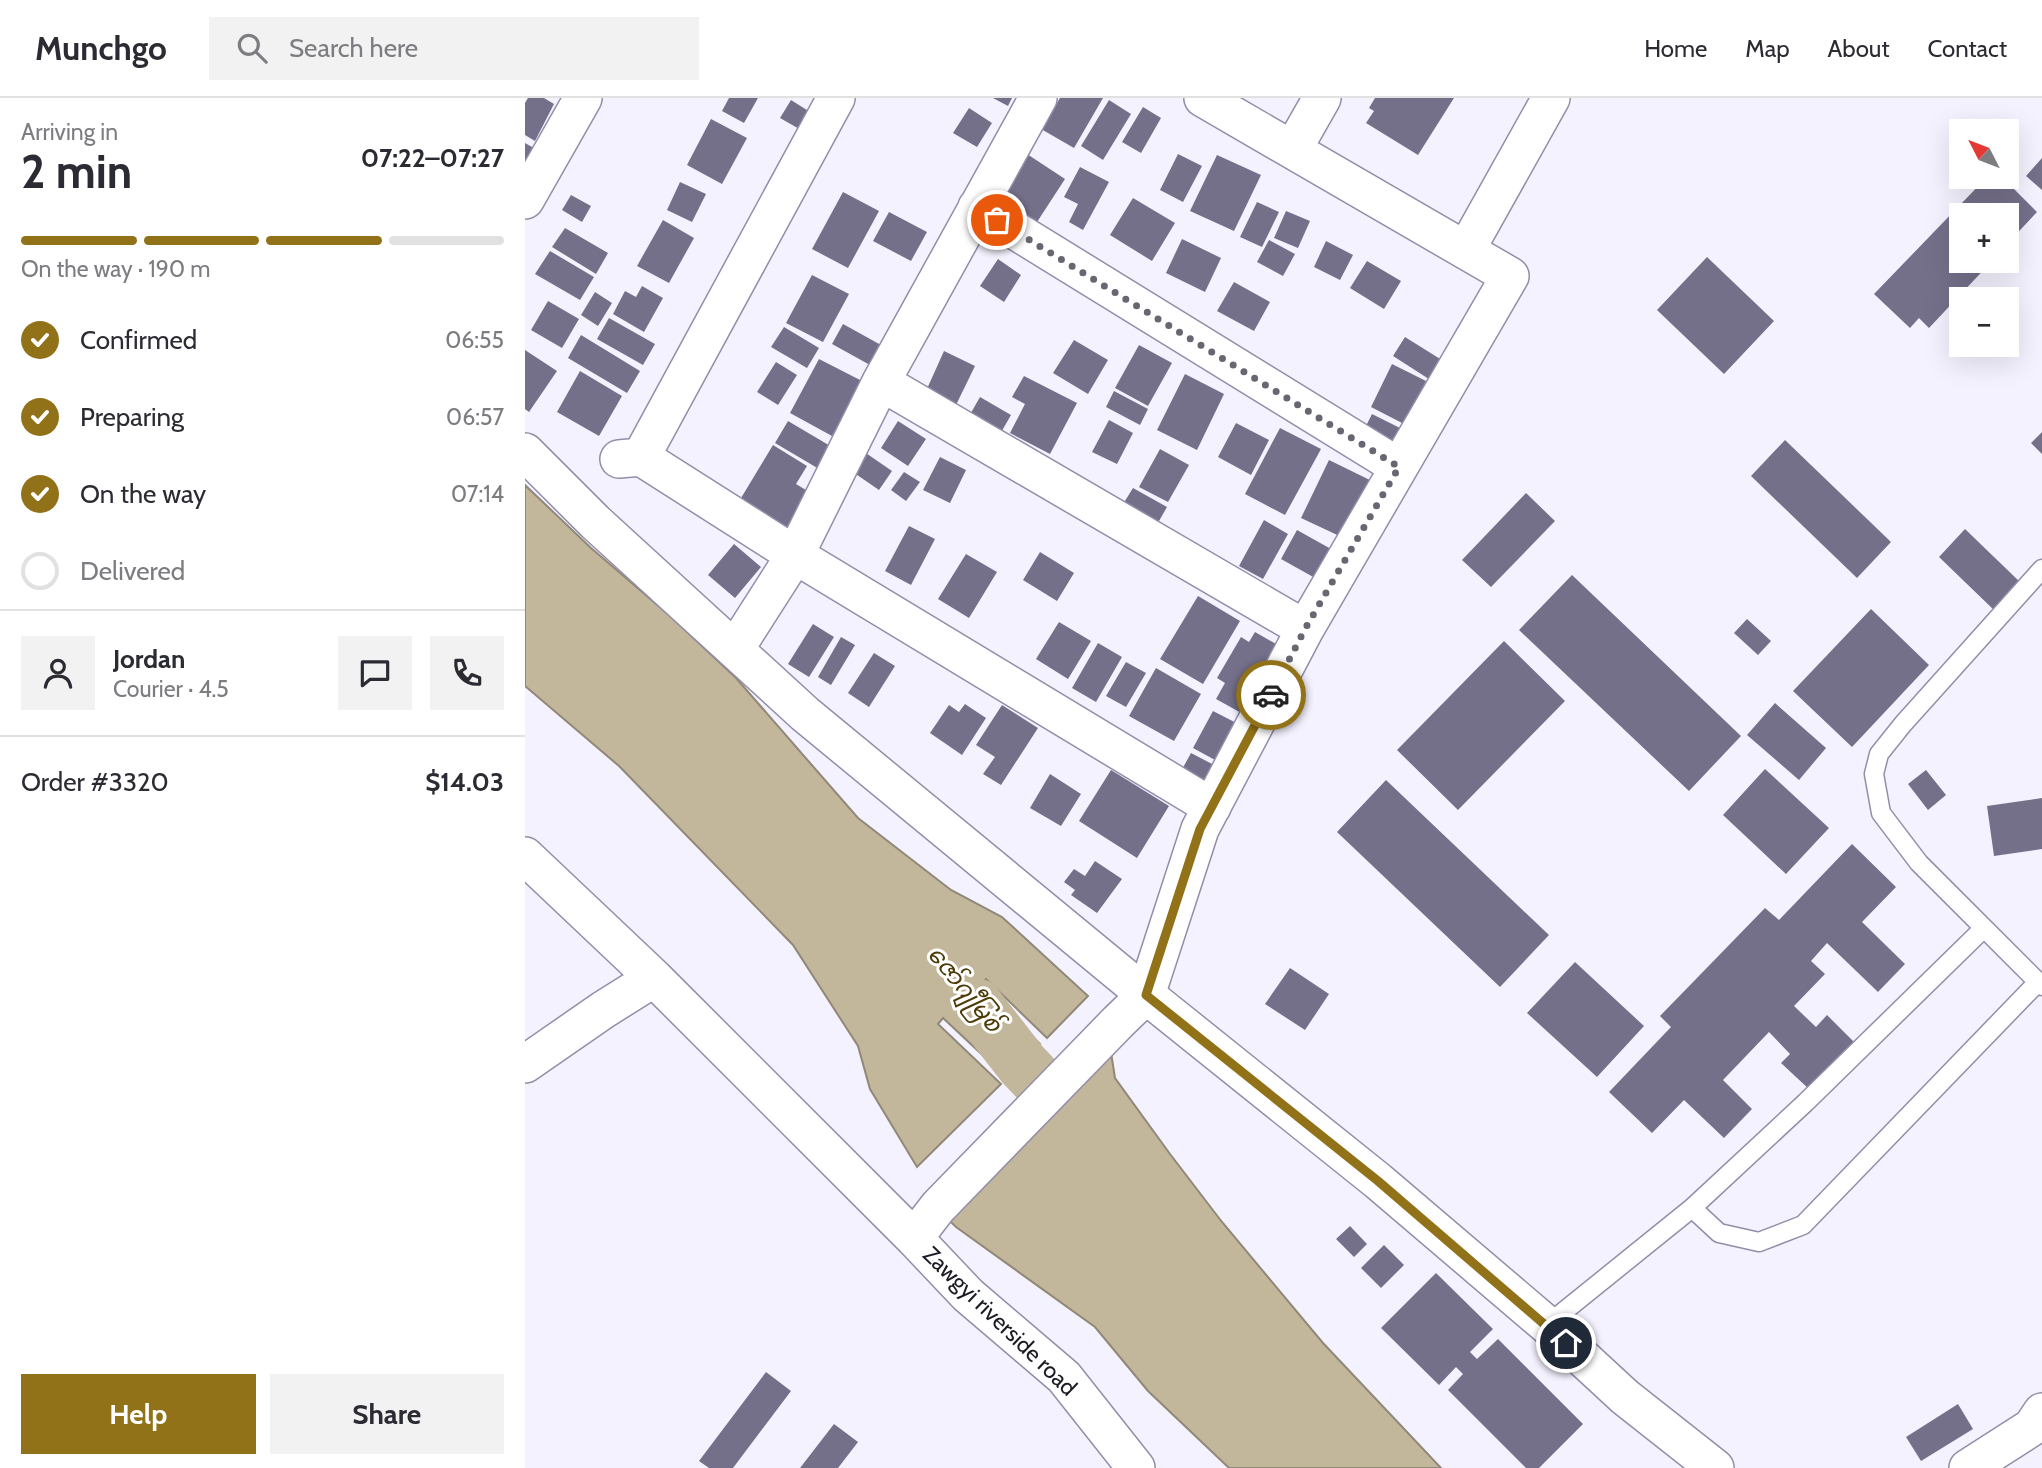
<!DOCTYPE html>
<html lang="en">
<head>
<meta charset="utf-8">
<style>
  :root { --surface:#fff; --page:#f2f2f3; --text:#2b2b33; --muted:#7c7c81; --line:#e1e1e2; --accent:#917218 }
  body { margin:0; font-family:Cabin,"Noto Sans Myanmar",sans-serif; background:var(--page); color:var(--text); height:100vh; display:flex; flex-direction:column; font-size:26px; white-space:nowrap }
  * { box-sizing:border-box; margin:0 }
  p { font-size:23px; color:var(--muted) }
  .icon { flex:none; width:38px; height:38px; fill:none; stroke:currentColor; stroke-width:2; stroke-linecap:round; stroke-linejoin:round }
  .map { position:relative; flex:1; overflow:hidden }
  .panel { display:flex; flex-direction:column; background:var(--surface); width:525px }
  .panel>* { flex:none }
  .needle { width:46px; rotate:312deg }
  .fabs { position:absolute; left:1424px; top:21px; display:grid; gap:14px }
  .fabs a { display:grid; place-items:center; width:70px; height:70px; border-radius:0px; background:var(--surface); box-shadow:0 7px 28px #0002; font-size:35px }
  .pin { position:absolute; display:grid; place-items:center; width:60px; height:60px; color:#fff; margin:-30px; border:4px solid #fff; border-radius:50%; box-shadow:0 2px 7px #0007 }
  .courier { position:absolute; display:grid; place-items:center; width:70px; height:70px; margin:-35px; border:5px solid #917218; border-radius:50%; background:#fff; color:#222; box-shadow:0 2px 9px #0007 }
  .summary em { font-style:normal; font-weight:800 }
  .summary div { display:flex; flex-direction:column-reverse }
  .summary { display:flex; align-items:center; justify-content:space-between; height:119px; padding:0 21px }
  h1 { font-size:46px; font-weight:800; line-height:52px }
  .bar { display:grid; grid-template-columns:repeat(4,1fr); gap:10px 7px; align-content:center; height:84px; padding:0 21px }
  .bar i { height:9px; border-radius:5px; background:var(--line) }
  .bar .selected { background:var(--accent) }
  .bar p { grid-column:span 4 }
  .line { display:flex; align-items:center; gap:18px; padding:0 21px; border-top:2px solid var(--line) }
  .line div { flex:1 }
  .round { display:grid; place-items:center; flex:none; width:74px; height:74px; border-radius:0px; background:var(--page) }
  ol { padding:0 21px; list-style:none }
  li { display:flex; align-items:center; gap:21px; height:77px }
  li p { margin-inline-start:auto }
  li .icon { padding:7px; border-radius:50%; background:var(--accent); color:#fff; stroke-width:4 }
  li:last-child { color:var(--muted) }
  li i { width:38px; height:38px; border:4px solid var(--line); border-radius:50% }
  .cta { display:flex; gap:14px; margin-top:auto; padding:14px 21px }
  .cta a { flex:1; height:80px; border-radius:0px; background:var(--accent); color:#fff; font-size:28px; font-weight:800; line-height:80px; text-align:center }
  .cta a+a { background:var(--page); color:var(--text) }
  header { display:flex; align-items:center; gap:42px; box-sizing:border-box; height:98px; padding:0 35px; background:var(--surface); border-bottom:2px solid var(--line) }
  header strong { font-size:33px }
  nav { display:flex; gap:38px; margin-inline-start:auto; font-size:24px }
  .search { width:490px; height:63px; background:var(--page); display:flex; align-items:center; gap:18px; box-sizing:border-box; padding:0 24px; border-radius:0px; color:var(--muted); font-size:26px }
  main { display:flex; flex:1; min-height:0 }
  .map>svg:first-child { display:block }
</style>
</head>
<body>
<header>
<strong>Munchgo</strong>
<div class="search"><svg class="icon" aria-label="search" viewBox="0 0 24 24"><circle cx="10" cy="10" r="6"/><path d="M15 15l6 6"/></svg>Search here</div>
<nav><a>Home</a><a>Map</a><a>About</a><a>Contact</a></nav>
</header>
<main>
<section class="panel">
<div class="summary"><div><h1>2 min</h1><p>Arriving in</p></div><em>07:22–07:27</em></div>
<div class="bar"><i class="selected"></i><i class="selected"></i><i class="selected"></i><i></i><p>On the way · 190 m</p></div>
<ol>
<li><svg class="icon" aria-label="check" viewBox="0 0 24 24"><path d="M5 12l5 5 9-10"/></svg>Confirmed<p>06:55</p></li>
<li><svg class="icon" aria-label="check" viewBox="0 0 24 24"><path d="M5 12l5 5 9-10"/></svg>Preparing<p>06:57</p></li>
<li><svg class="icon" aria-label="check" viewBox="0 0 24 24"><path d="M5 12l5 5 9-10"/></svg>On the way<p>07:14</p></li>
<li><i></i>Delivered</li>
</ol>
<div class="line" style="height:126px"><a class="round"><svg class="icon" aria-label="person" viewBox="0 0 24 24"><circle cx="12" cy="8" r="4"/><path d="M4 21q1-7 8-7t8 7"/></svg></a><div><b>Jordan</b><p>Courier · 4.5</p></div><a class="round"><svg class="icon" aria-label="chat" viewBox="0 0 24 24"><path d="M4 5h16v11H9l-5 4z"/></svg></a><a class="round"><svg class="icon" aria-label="phone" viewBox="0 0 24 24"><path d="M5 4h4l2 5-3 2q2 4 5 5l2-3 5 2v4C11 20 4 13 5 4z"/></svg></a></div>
<div class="line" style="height:91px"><div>Order #3320</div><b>$14.03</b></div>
<div class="cta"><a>Help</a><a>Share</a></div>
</section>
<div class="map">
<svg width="1517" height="1370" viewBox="0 0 1517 1370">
  <rect width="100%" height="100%" fill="#f4f2fe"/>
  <path fill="#c2b79b" stroke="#908878" stroke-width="2" d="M0 387 66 450 144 517 211 580 333 720 426 792 477 819 563 898 522 940 461 881 455 886 515 946 482 980 418 920 413 926 476 986 392 1069 345 991 333 948 268 847 94 668 0 588Z
    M580 916 590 980 645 1056 697 1124 798 1245 916 1370H704L623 1293 570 1229 431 1129 420 1118Z"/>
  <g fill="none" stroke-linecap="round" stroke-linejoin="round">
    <path stroke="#c2b79b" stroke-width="54" d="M451 907 497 966 515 985 542 1048"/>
  </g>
  <path fill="#75708a" d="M3 0H19L29 6 10 43 0 37V5Z
    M204 0H233L219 25 197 13Z
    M468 0H487L483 8Z
    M535 0H578L549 50 516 31Z
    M850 0H929L893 57 841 25 849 13 844 10Z
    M266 2 293 19 283 36 255 20Z
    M584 2 606 16 578 62 556 48Z
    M618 9 636 20 616 55 597 44Z
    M444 10 467 25 452 49 428 35Z
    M186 21 222 40 197 86 162 67Z
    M0 45 14 53 0 76Z
    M502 56 540 81 512 124 474 100Z
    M653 56 677 68 658 104 635 92Z
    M692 57 736 77 709 133 665 113Z
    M1517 60V92L1501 78Z
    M555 69 584 84 558 132 544 124 553 106 539 99Z
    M1462 79H1477L1512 114 1482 146V117H1437V163H1467L1404 230 1394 220 1385 230 1349 196Z
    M155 84 181 96 167 124 142 112Z
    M318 94 354 113 323 170 287 151Z
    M46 97 66 108 57 124 37 112Z
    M608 100 650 125 627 163 585 137Z
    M732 104 754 114 737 149 715 139Z
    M761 113 785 123 773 150 749 140Z
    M364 114 402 134 386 163 348 143Z
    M138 122 169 140 144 185 112 168Z
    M40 130 83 155 71 176 27 149Z
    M657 141 696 160 680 194 641 175Z
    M744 142 770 156 758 178 732 164Z
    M801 143 828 157 815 182 789 169Z
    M25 153 69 179 55 202 10 176Z
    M1182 159 1249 223 1199 276 1132 212Z
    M473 161 496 177 479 204 455 188Z
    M842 163 876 183 859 211 825 190Z
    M287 177 324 196 298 244 261 225Z
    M709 184 745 204 729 233 692 213Z
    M117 188 138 200 119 234 88 216 100 193 111 199Z
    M70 194 87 205 73 228 56 217Z
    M23 203 54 221 37 250 6 232Z
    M84 220 130 246 118 267 72 241Z
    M318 226 356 247 345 267 307 246Z
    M259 229 294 250 282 270 246 249Z
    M56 237 115 273 102 295 43 260Z
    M880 239 920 264 907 283 868 258Z
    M549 242 583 262 563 296 528 275Z
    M614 247 647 265 623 308 590 290Z
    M0 252 32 273 4 314 0 311Z
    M419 253 450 268 431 307 401 293Z
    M294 261 337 283 307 338 265 315Z
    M251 264 272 277 253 307 232 294Z
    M867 266 901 283 879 326 846 309Z
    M55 273 97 298 74 338 32 314Z
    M660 276 699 296 672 352 632 332Z
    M499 278 552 305 525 356 485 335 500 306 487 299Z
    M589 293 623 311 615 327 581 309Z
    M455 299 486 317 474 338 443 320Z
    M847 316 877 331 866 353 836 338Z
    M584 322 608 335 592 366 567 354Z
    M263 323 307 349 294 371 250 345Z
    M373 323 401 341 383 368 356 350Z
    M711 325 744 342 726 377 693 359Z
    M755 330 796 351 760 417 720 396Z
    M1517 334V356L1506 345Z
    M1260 342 1366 444 1332 480 1226 378Z
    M248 347 282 368 271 386 286 395 264 430 216 400Z
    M335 351 367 373 354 392 322 370Z
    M635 351 664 367 643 404 614 389Z
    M415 359 441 372 425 405 398 392Z
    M804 362 851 385 823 442 776 420Z
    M379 374 395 384 381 403 366 392Z
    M608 390 642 409 630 430 595 411Z
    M1001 395 1030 423 966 489 937 462Z
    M739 422 763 436 738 481 714 468Z
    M384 428 410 441 386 487 360 473Z
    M1440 431 1496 485 1470 513 1414 459Z
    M772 432 815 456 799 485 756 461Z
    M209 446 236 469 210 500 183 477Z
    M515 454 549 475 532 503 498 482Z
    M441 456 472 474 444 520 413 501Z
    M1047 477 1216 638 1164 693 994 532Z
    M673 498 715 523 678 586 635 561Z
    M1346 511 1404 567 1327 649 1268 593Z
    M1222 521 1246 543 1233 557 1209 535Z
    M534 524 566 543 543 581 511 561Z
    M288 526 309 539 284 579 263 566Z
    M730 534 765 554 727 621 691 601 700 585 692 580 716 539 724 544Z
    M316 539 330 547 306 587 293 579Z
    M979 543 1040 603 933 712 872 652Z
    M573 545 597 559 571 604 547 590Z
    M349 555 370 568 344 609 323 595Z
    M601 564 621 575 601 609 581 598Z
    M631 570 676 596 649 643 604 618Z
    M1250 605 1301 650 1274 682 1222 637Z
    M440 606 461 620 437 657 405 635 424 607 434 614Z
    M477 607 513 630 476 687 458 676 470 659 451 647Z
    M688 613 721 630 701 668 668 650Z
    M666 655 691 668 679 691 654 677Z
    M1240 671 1304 730 1261 776 1198 717Z
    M586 672 644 708 612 760 554 723Z
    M1401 672 1421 697 1403 712 1383 686Z
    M525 676 556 696 536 728 505 710Z
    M861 682 1024 837 975 889 812 734Z
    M1517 700V751L1469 758 1462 708Z
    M1327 746 1371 789 1337 824 1380 866 1353 894 1302 845 1286 863 1300 876 1269 908 1291 929 1302 917 1330 945 1285 992 1256 965 1265 956 1244 934 1198 982 1227 1011 1199 1040 1159 1002 1127 1035 1084 994 1146 929 1135 918 1240 810 1254 822Z
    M570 763 597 781 572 815 546 797 550 792 539 784 549 771 560 778Z
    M1050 864 1119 928 1072 979 1002 915Z
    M765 870 804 896 780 932 740 906Z
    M825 1128 842 1146 829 1159 811 1141Z
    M859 1147 879 1167 856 1190 836 1170Z
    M911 1175 968 1231 945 1254 952 1261 973 1241 1058 1326 1014 1370H1001L923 1292 938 1276 931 1269 914 1287 856 1230Z
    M241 1274 266 1293 208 1370H184L174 1363Z
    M1433 1306 1448 1331 1396 1363 1381 1339Z
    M309 1326 333 1344 313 1370H275Z"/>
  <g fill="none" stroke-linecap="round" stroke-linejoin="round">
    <defs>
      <path id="lane" d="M1517 471 1378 626 1354 656 1349 676 1356 715 1394 765 1517 888
        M1167 1110 1194 1135 1234 1144 1278 1127 1513 884
        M1022 1227 1167 1110 1280 1005 1459 830"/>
      <path id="street" d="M678 0 985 178 780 531 675 731 621 897 853 1083 1022 1227 1100 1299 1190 1370
        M768 51 797 0
        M0 102 58 0
        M452 109 874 369
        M941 152 1026 0
        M356 284 780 531
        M0 354 70 424 280 616 621 897 593 924 413 1109 389 1140 443 1197 539 1279 611 1370
        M116 359 270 457 687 709
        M94 361 116 359 311 0
        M210 551 270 457 356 284 513 0
        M0 758 129 880 389 1140
        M0 966 78 912 129 880
        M1443 1370 1507 1329 1517 1314"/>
    </defs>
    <use href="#lane" stroke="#938daa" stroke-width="21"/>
    <use href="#street" stroke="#938daa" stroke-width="40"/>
    <use href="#lane" stroke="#fff" stroke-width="18"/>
    <use href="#street" stroke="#fff" stroke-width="37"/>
  </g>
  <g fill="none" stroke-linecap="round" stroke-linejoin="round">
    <path stroke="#686671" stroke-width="7" stroke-dasharray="0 12.6" d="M472 122 874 369 780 531 746 597"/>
    <path stroke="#917218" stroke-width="9" d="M746 597 675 731 621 897 853 1083 1041 1245"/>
  </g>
  <g text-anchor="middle" stroke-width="6" stroke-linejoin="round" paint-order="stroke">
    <g font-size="23" fill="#1d1a25" stroke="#fff">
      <text transform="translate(475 1223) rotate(44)" y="8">Zawgyi riverside road</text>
    </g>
    <g font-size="24" font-style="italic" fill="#4e3c08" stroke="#fff">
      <text transform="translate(440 891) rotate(51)" y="8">ဇော်ဂျီမြစ်</text>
    </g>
  </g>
</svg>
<div class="fabs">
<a><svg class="needle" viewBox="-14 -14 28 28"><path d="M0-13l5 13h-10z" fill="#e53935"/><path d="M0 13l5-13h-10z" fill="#7c7c81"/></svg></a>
<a>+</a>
<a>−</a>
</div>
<div class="pin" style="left:472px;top:122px;background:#ea580c"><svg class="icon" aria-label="bag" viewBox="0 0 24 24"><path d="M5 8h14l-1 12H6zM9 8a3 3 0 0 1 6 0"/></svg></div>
<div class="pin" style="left:1041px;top:1245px;background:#1f2937"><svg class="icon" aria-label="home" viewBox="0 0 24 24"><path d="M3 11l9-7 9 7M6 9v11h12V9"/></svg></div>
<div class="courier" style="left:746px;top:597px"><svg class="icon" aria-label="car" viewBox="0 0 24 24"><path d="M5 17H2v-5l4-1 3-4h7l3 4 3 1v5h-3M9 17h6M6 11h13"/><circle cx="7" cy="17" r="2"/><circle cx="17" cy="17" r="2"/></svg></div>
</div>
</main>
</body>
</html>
